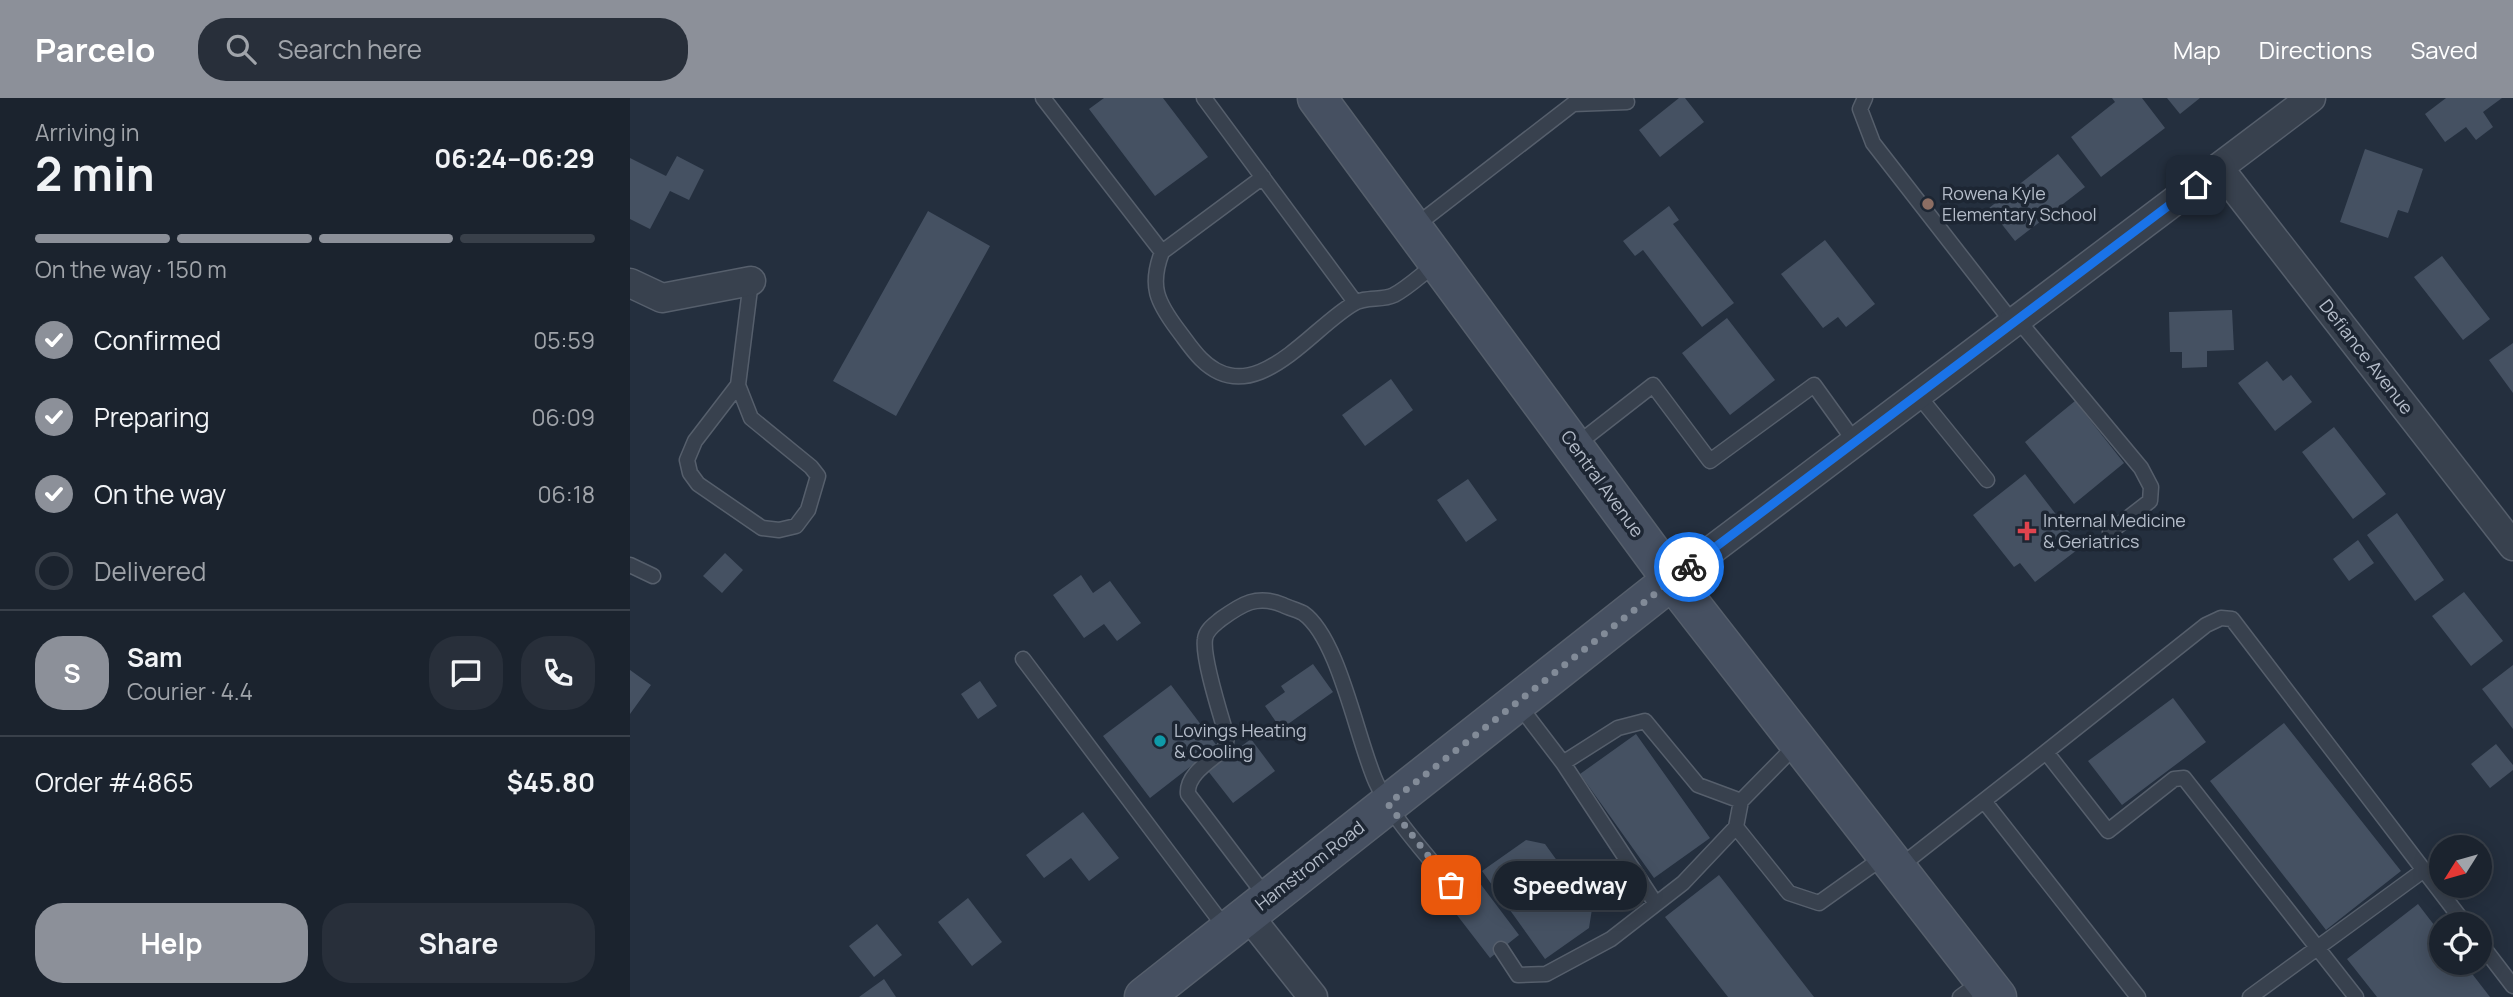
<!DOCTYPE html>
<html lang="en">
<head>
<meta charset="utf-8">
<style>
  :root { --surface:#1b232e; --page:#282f3a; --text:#f1f3f6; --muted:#a0a4aa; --line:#39404a; --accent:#8c9099 }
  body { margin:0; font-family:Manrope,sans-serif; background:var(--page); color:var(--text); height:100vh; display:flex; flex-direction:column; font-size:26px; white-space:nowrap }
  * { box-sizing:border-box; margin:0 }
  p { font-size:23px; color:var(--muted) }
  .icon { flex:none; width:38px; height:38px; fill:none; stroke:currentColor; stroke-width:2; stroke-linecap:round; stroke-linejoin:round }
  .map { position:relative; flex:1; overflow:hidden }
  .sheet { display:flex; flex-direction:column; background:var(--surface); width:630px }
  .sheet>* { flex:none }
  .needle { width:46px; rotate:233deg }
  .fabs { position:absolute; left:1799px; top:737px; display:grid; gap:14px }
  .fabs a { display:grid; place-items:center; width:63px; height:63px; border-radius:50%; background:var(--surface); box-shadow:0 4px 18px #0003,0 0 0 2px var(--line); font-size:35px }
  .pin { position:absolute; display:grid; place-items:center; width:60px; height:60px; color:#fff; margin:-30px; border-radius:14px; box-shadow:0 4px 10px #0006 }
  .courier { position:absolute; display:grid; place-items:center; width:70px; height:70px; margin:-35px; border:5px solid #1a73e8; border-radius:50%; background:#fff; color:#222; box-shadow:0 2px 9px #0007 }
  .bubble { position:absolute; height:49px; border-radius:24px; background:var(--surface); box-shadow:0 4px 18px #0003,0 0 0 2px var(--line); font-size:23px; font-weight:700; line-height:49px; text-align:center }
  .headline em { font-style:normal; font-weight:700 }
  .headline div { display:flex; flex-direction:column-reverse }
  .headline { display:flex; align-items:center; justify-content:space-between; height:119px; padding:0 35px }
  h1 { font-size:46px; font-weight:700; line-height:52px }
  .bar { display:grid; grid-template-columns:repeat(4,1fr); gap:10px 7px; align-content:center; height:84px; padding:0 35px }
  .bar i { height:9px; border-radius:5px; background:var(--line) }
  .bar .active { background:var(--accent) }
  .bar p { grid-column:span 4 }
  .line { display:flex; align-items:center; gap:18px; padding:0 35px; border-top:2px solid var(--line) }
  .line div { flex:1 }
  .round { display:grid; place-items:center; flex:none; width:74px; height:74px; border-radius:28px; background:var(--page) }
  ol { padding:0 35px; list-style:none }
  li { display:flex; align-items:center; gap:21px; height:77px }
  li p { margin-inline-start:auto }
  li .icon { padding:7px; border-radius:50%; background:var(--accent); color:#fff; stroke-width:4 }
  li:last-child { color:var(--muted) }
  li i { width:38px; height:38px; border:4px solid var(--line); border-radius:50% }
  .primary-button { display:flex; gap:14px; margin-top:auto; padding:14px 35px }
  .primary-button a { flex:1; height:80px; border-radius:28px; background:var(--accent); color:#fff; font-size:28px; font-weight:700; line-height:80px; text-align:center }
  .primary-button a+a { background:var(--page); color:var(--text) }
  header { display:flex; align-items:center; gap:42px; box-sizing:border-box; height:98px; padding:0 35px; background:var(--accent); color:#fff }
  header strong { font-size:33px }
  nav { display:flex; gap:38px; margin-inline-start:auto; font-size:24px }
  .search { width:490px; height:63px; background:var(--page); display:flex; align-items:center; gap:18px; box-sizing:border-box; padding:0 24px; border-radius:28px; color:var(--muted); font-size:26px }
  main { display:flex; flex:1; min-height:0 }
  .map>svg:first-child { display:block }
</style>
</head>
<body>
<header>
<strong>Parcelo</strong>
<div class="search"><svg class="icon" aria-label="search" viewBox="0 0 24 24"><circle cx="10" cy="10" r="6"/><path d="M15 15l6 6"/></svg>Search here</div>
<nav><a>Map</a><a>Directions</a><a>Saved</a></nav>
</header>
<main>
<section class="sheet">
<div class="headline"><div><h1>2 min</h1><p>Arriving in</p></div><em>06:24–06:29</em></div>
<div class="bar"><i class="active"></i><i class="active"></i><i class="active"></i><i></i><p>On the way · 150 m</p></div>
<ol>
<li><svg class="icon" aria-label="check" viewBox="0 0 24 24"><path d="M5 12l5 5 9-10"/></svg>Confirmed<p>05:59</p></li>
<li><svg class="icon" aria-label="check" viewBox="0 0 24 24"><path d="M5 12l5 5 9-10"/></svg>Preparing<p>06:09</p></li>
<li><svg class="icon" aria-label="check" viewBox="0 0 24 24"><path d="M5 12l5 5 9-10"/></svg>On the way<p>06:18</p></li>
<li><i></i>Delivered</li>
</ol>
<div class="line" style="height:126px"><b class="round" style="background:var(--accent);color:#fff">S</b><div><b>Sam</b><p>Courier · 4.4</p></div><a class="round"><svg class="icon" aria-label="chat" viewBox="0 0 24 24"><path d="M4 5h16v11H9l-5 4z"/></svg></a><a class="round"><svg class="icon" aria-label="phone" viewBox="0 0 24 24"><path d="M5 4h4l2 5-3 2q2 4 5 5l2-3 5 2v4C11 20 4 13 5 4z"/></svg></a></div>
<div class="line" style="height:91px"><div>Order #4865</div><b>$45.80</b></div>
<div class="primary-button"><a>Help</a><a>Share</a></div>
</section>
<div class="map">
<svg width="1883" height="899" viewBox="0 0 1883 899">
  <rect width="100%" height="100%" fill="#242f3e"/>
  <path fill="#455162" d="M474 0H533L578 59 525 98 459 11Z
    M1049 0H1055L1074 24 1030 59 1009 32Z
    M1482 0H1512L1535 30 1471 79 1441 39 1485 4Z
    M1537 0H1570L1550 16Z
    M1816 0H1872L1853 14 1863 29 1846 42 1836 29 1815 44 1795 16Z
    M1735 51 1793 71 1778 115 1768 112 1758 140 1710 124Z
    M1428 56 1455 89 1385 143 1359 110Z
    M47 58 74 72 59 102 40 93 20 131 0 121V60L36 78Z
    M1039 108 1049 122 1043 126 1104 205 1072 229 1013 152 1005 158 993 143Z
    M298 113 360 148 266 318 203 283Z
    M1195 142 1245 206 1216 229 1208 219 1193 230 1151 176Z
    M1812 158 1860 221 1833 242 1784 179Z
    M1602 212 1604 252 1577 253V269L1552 270V254H1540L1539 214Z
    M1097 220 1145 282 1100 317 1052 255Z
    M1883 245V295L1859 262Z
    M1637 263 1653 283 1661 277 1682 304 1645 333 1608 285Z
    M761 281 783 312 735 348 712 317Z
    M1445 303 1494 365 1444 406 1395 344Z
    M1704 329 1756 396 1723 421 1672 354Z
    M1395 376 1451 449 1405 484 1390 465 1384 469 1343 417Z
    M838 381 867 422 836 444 807 402Z
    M1767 415 1814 482 1785 503 1737 437Z
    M1728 442 1744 465 1719 483 1703 461Z
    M95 455 113 472 92 495 73 478Z
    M451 477 463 495 480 483 511 525 487 543 474 526 454 540 423 497Z
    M1834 494 1873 543 1841 568 1802 518Z
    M683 566 703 594 651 631 635 608 655 594 651 588Z
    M1883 567V631L1852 591Z
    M0 572 21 587 0 616Z
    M350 583 367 608 348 621 331 596Z
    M541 587 587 648 520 700 473 638Z
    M1543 600 1576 644 1492 707 1458 663Z
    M1654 625 1771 773 1696 832 1580 683Z
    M1006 636 1080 740 1024 780 950 676Z
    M621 641 645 673 603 705 578 673Z
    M1866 646 1883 667V672L1860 690 1841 666Z
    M453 714 489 760 459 783 441 760 414 780 396 757Z
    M896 742 915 746 962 811 959 830 915 861 852 773Z
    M840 772 889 837 860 860 810 795Z
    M1089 777 1184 899H1098L1035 819Z
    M338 800 372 844 342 868 308 824Z
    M1788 806 1811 836V864H1833L1860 899H1747L1717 861Z
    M247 826 272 857 244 879 219 848Z
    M254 881 266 899H229Z"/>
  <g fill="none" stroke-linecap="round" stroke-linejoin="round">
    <defs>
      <path id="lane" d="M413 0 532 154
        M574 0 725 204
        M1235 0 1230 11 1243 45 1383 225
        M633 79 532 154C519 188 527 204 548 232 555 241 562 252 571 261 624 314 680 231 723 206 735 198 752 203 764 197 779 189 793 175 807 165
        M784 129 943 6 997 4
        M1388 222 1511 370 1521 389 1520 403 1480 434
        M108 287 65 343 57 362 60 375 68 386 132 430 149 432 166 428 178 412 188 378 181 369 121 320 108 287 121 183
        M1288 297 1357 382
        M946 347 1023 287 1080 363 1184 287 1225 344
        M0 467 23 478
        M393 561 597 832
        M888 606 933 665 988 630 1015 623 1068 687 1111 703
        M1168 645 1111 703 1106 729 1159 795 1189 805 1255 758
        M1416 654 1576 527 1591 520 1602 521 1835 826
        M933 665 1026 806
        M1354 703 1508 899
        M1268 770 1416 654 1478 733 1544 681 1554 680 1726 899
        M637 800 558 696C556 676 582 662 595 650L597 639C591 618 572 560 575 541 576 532 584 527 591 521 612 506 627 496 653 507 659 510 667 512 673 515 709 540 727 642 746 684 763 722 796 755 821 787
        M1850 845 1883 888
        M871 851 888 877 916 876 981 841 1053 785 1106 729
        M1330 899 1352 883
        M1620 899 1794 772"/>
      <path id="street" d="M1589 70 1883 448
        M0 185 32 200 121 183
        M1042 482 1681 0
        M618 817 683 899"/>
      <path id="secondary" d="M687 0 1042 482 1367 899
        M514 899 1042 482"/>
    </defs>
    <use href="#lane" stroke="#565f6c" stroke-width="17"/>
    <use href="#street" stroke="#565f6c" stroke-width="31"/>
    <use href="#secondary" stroke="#565f6c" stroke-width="41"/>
    <use href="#lane" stroke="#38414e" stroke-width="14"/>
    <use href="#street" stroke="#38414e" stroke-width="28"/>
    <use href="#secondary" stroke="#465061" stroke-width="38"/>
  </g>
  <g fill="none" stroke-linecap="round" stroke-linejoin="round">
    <path stroke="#828b98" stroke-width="7" stroke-dasharray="0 12.6" d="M821 787 758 706 1059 469"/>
    <path stroke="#1a73e8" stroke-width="9" d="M1059 469 1566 87"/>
  </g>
  <circle fill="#8d6e63" stroke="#1d2633" stroke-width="2.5" cx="1298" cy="106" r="7"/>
  <path fill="#e0444e" stroke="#1d2633" stroke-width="2.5" d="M1393.5 422.5h7v7h7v7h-7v7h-7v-7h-7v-7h7z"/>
  <circle fill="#0f9aa8" stroke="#1d2633" stroke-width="2.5" cx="530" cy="643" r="7"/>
  <g text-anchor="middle" stroke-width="7" stroke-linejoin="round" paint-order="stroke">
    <g font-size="18" fill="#b4bcc9" stroke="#1d2633" text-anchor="start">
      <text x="1312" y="102">Rowena Kyle<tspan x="1312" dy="21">Elementary School</tspan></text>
      <text x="1413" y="429">Internal Medicine<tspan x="1413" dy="21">&amp; Geriatrics</tspan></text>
      <text x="544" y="639">Lovings Heating<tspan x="544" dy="21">&amp; Cooling</tspan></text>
    </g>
    <g font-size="18" fill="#b4bcc9" stroke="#1d2633">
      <text transform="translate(1736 259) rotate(52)" y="6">Defiance Avenue</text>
      <text transform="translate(972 386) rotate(54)" y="6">Central Avenue</text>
      <text transform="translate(680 768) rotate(-38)" y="6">Hamstrom Road</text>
    </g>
  </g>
</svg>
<div class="fabs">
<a><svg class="needle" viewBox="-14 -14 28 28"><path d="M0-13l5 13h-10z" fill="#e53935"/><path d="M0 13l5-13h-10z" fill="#a0a4aa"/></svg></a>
<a><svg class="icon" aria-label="locate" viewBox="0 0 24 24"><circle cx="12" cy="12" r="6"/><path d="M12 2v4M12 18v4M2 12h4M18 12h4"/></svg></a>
</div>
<div class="pin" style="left:821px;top:787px;background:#ea580c"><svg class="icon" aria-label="bag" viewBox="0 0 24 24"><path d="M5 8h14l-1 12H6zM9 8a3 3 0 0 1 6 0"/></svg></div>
<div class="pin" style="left:1566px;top:87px;background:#1f2937"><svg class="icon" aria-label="home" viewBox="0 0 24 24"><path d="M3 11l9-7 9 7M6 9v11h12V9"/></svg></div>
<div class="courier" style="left:1059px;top:469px"><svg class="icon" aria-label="bike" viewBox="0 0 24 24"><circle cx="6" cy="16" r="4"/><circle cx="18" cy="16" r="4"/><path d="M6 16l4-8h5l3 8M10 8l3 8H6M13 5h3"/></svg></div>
<div class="bubble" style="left:863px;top:763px;width:154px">Speedway</div>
</div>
</main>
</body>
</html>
